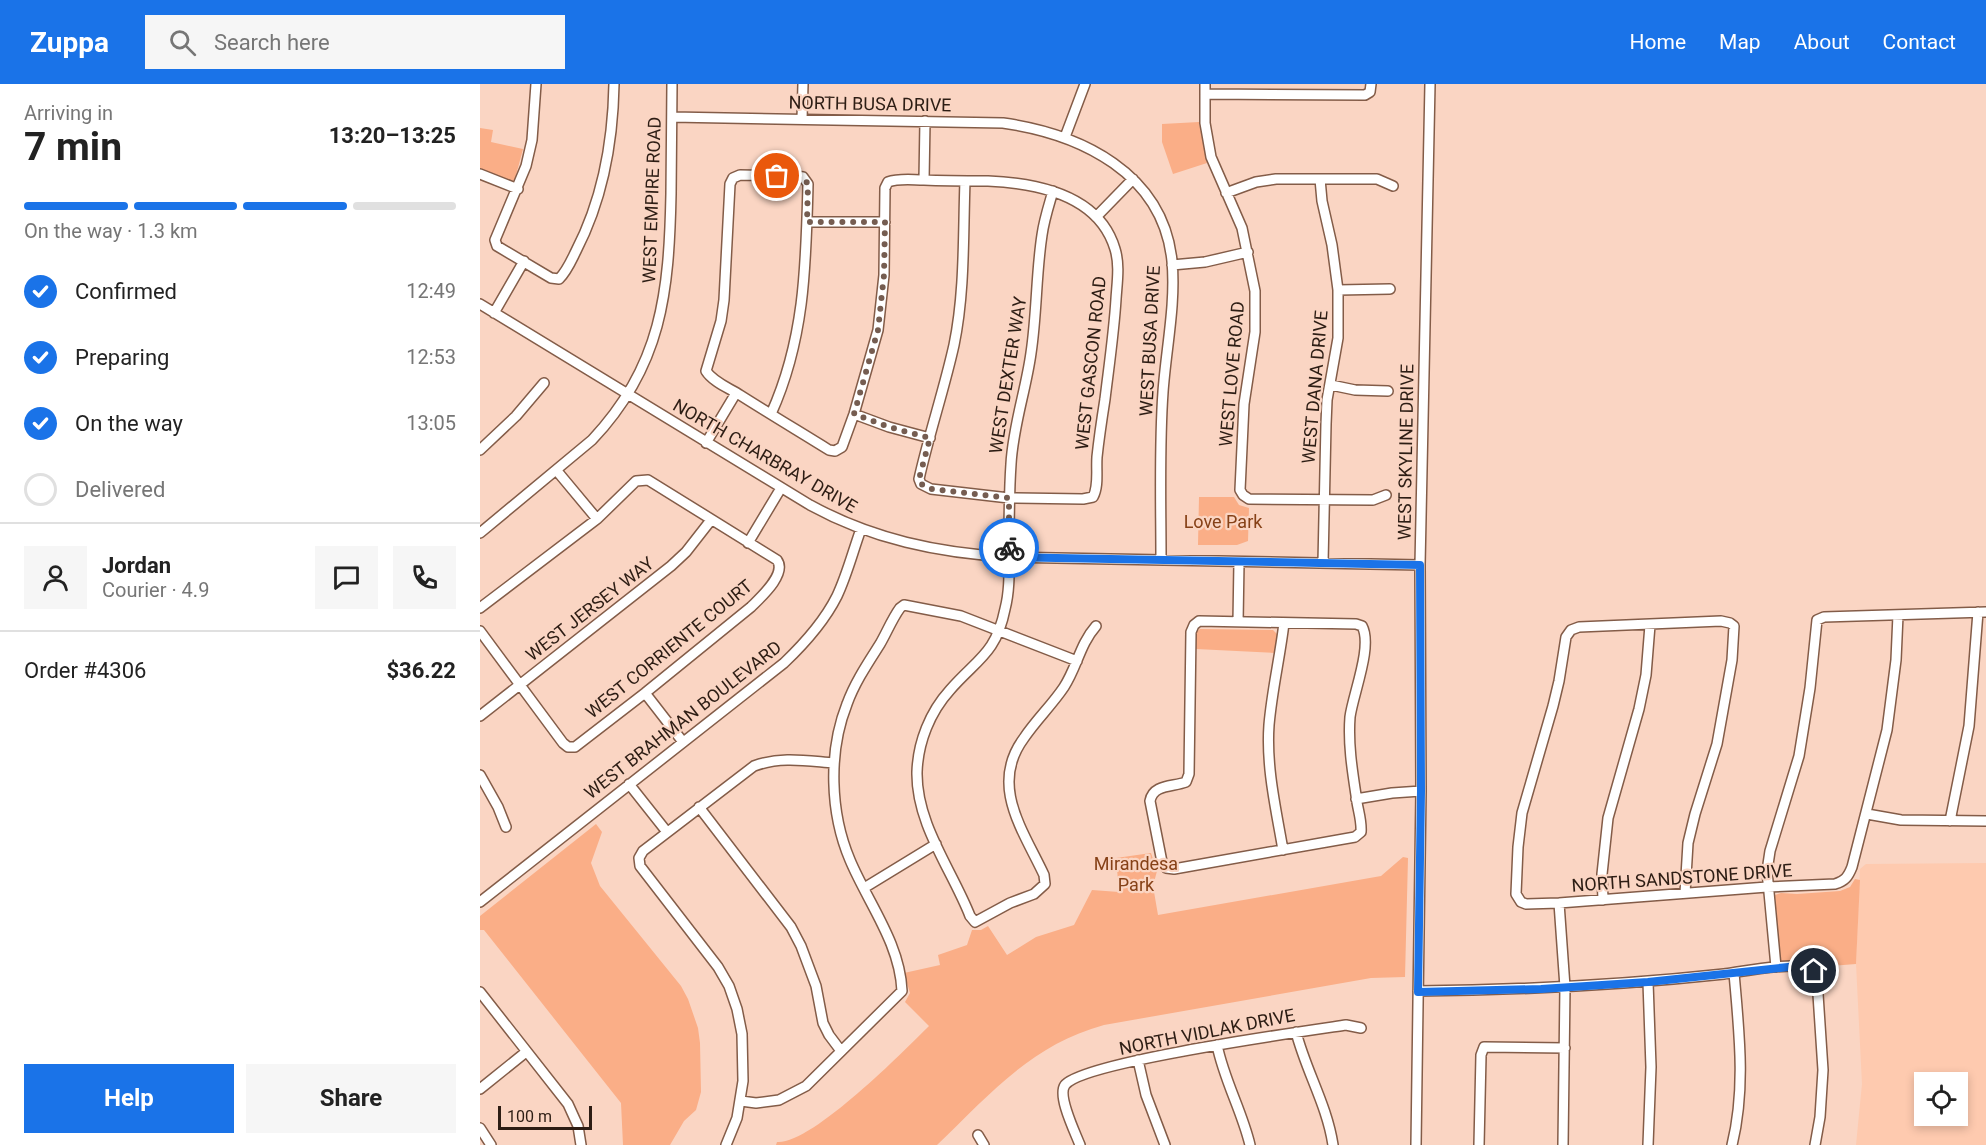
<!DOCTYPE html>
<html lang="en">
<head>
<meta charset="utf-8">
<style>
  :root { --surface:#fff; --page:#f6f6f6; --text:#222; --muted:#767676; --line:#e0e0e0; --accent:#1a73e8 }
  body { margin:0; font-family:Roboto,sans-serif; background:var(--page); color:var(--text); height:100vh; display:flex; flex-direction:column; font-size:22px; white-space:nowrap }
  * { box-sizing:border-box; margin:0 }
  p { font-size:20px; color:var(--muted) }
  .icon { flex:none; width:33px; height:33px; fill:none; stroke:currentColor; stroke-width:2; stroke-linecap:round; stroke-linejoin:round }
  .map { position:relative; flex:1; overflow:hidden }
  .drawer { display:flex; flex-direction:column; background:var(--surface); width:480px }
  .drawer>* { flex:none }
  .controls { position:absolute; left:1434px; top:988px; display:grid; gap:12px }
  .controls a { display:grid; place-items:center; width:54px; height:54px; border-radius:0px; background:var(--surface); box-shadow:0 3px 9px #0003; font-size:30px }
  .scale { position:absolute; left:18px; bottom:15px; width:94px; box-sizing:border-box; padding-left:6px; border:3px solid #2d1d14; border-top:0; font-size:16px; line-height:21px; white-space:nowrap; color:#2d1d14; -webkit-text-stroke:4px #fad5c3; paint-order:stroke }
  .pin { position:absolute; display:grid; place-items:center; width:51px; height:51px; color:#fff; margin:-26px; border:3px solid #fff; border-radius:50%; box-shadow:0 2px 6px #0007 }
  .courier { position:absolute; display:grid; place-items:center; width:60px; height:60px; margin:-30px; border:4px solid #1a73e8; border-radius:50%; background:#fff; color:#222; box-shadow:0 2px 8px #0007 }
  .overview em { font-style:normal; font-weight:700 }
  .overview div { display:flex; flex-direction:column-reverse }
  .overview { display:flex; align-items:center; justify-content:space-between; height:102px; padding:0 24px }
  h1 { font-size:39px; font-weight:700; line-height:45px }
  .bar { display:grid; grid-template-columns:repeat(4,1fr); gap:9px 6px; align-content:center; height:72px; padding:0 24px }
  .bar i { height:8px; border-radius:4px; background:var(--line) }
  .bar .active { background:var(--accent) }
  .bar p { grid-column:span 4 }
  .line { display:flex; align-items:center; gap:15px; padding:0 24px; border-top:2px solid var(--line) }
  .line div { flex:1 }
  .round { display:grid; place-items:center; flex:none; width:63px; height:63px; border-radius:0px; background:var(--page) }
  ol { padding:0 24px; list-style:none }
  li { display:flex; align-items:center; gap:18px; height:66px }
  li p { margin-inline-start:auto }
  li .icon { padding:6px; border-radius:50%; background:var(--accent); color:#fff; stroke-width:4 }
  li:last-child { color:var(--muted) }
  li i { width:33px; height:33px; border:3px solid var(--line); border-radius:50% }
  .cta { display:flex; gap:12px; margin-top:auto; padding:12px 24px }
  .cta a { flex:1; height:69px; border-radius:0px; background:var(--accent); color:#fff; font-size:24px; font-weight:700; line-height:69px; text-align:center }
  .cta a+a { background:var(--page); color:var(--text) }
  header { display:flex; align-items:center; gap:36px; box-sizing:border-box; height:84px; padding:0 30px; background:var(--accent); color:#fff }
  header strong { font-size:28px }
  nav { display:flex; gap:33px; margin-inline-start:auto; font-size:21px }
  .search { width:420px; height:54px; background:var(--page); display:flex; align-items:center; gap:15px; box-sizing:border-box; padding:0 21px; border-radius:0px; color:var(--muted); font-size:22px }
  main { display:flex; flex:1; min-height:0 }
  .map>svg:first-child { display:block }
</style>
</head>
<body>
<header>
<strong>Zuppa</strong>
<div class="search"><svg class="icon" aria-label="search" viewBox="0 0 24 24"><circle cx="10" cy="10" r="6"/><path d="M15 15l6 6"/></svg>Search here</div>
<nav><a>Home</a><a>Map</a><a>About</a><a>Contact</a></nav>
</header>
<main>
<section class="drawer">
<div class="overview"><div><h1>7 min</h1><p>Arriving in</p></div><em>13:20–13:25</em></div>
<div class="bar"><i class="active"></i><i class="active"></i><i class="active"></i><i></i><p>On the way · 1.3 km</p></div>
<ol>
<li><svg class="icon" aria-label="check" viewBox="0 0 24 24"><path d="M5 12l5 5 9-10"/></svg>Confirmed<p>12:49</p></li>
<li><svg class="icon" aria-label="check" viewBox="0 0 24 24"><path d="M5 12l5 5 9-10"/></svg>Preparing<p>12:53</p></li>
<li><svg class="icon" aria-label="check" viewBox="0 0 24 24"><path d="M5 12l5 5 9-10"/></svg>On the way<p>13:05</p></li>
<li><i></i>Delivered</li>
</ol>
<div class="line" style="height:108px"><a class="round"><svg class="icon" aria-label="person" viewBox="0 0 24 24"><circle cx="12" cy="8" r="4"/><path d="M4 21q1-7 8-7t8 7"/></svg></a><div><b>Jordan</b><p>Courier · 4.9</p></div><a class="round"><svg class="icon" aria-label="chat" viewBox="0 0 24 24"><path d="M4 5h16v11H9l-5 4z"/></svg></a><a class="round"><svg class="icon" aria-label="phone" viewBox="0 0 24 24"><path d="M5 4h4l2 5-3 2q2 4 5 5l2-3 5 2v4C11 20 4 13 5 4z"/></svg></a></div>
<div class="line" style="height:78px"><div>Order #4306</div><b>$36.22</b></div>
<div class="cta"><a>Help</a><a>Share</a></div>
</section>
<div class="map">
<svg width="1506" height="1061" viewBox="0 0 1506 1061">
  <rect width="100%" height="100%" fill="#fad5c3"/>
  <path fill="#fecaaf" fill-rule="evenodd" d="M1506 779V1061H1376L1382 1000 1376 880 1380 785 1386 780ZM1444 999H1478V1032H1444Z"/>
  <path fill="#faae87" d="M719 38 727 79 693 90 682 58V40Z
    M0 44 13 46 11 58 43 65 35 95 33 97 0 86Z
    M719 413H754L759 421 769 424 768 457 757 461H718Z
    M720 545 793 546 798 551 796 569 716 565V548Z
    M116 740 122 748 111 779 120 802 201 902 208 915 218 944 220 959 221 1008 216 1026 204 1037 190 1061H143L141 1019 4 846H0V832Z
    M671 769 677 787 673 802 678 831 901 792 923 773 928 774 925 893 891 894 624 941C551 961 510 1010 457 1061H296L297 1058C331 1061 424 967 449 942L425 918 430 909 424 889 460 881 458 871 487 861 492 846H501L508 842 527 871 556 853 594 841 612 806 639 808 636 774Z
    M1375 795 1380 796 1376 880 1338 883 1331 877 1305 879 1300 876 1295 811 1301 809 1317 810 1360 807 1370 803Z"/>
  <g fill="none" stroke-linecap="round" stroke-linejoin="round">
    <defs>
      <path id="minor" d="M56 0 52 56 46 82 15 156 17 162 71 194 79 195C87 187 91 177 96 167 123 115 133 58 134 0
        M725 0V39L731 73 762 144 775 207V248L764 320 760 406 763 411 769 415 893 416 906 411
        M725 10 885 11 890 8 891 0
        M192 33 523 39C601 50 683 89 692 177 696 220 686 265 683 308 679 364 681 420 681 476
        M322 35 323 0
        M585 53 605 0
        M0 90 38 105
        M840 95 842 117 852 161 858 206V254L847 316 846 340 843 479
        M444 96 445 37
        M573 107C569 121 564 136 562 151 556 190 557 229 551 269 546 306 533 342 531 380 529 409 529 438 529 466 529 486 530 506 525 525 516 570 497 575 470 606 450 628 438 658 437 688 436 740 472 786 490 832L495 838 530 819 554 810 565 800 564 791C543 746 509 701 544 654 556 636 572 621 584 603 597 583 600 560 616 542
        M746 109 776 98 796 95H897L913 102
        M616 133 653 95
        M327 138H405
        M692 181 725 178 768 168
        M858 206 910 205
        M0 220 330 421C392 455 458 469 529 473L940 481
        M14 229 44 177
        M851 301 875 306 908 307
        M291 330C325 255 326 180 328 100L323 93 316 92 260 91 253 94 250 100 244 216 241 237 226 287C233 298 249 304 260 311 290 330 320 348 349 366L355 367 362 363 374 330 398 246 404 191 405 104 408 98C419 94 432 96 444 96 465 97 486 97 508 97 556 99 619 111 635 165 640 181 637 199 636 215 634 248 629 282 625 315 622 334 619 354 617 373 616 387 619 402 613 413L603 415 529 414 451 405 441 400 439 395C449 350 464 306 474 261 485 208 483 151 485 97
        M374 330 409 343 450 354
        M226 359 256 309
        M0 366 36 332 64 299
        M77 387 117 435
        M0 449 112 356C182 282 189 208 191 110 191 74 192 37 192 0
        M268 459 301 404
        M0 524 117 435 156 397 168 396 297 476C307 490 281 513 271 523L165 609 95 663H88L83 659 0 547
        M719 537 876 540 882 542C893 562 873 610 870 633 868 659 872 685 876 711 877 724 882 735 881 748L875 753 694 785 686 784 682 778 670 717C673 700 693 703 706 698L709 690 711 548 714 541Z
        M758 538 759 478
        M165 609 203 658
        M0 632 191 482 206 468 231 436
        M0 691 18 723 26 743
        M149 700 187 748
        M876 715 912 709 941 707
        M219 723 311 843 321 862 336 902 343 939 349 951 361 967
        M1387 730 1421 736 1506 737
        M1470 737 1489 642 1498 528
        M803 766C796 725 786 683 789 641 792 606 800 573 804 539
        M384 804 456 760
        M1205 809 1208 759 1215 730 1237 660 1252 576 1254 542 1250 539 1241 537 1099 543 1091 546 1086 553 1079 597 1073 622 1042 729 1038 763 1036 810 1041 818 1046 820 1079 819 1287 803 1355 800C1365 797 1368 793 1372 783L1407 646 1416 576 1418 531
        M1123 816 1122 790 1128 734 1159 625 1166 591 1170 541
        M0 818 304 579C325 559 344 538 357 512 367 491 373 467 381 445
        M1079 819 1085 903 1083 1061
        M1296 883 1287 787 1290 767 1319 672 1330 604 1337 536 1344 533 1506 528
        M938 907C1041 906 1142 901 1244 890 1260 888 1323 875 1334 887 1336 889 1336 892 1337 895L1343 986 1340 1033 1335 1061
        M0 908 88 1020 98 1042 101 1061
        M816 948C826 987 847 1021 853 1061
        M737 961C744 996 762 1027 770 1061
        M658 976 666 1011 685 1061
        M0 1005 46 968
        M261 1017 276 1019 299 1016 326 1002 422 907C420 859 388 819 370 776 350 729 348 668 367 620 375 598 388 579 400 560 407 548 412 535 420 524L424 521 481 532 597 577
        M0 1044 11 1061
        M498 1051 504 1061
        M246 1061 257 1034 263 997 262 950 257 925 249 902 238 883 160 782 159 774 163 767 274 682C301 672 327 677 354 679
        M600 1061C595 1048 577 1012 585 1001 602 978 826 947 866 941L881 944
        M936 1061 941 707 940 481 950 0
        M999 1061 1001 971 1004 963 1085 964
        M1168 1061 1171 983 1168 898
        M1252 1061C1266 1004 1259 947 1254 889"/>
    </defs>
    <use href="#minor" stroke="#835c48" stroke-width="12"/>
    <use href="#minor" stroke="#fff" stroke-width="9"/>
  </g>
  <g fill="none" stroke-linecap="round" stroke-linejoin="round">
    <path stroke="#755d51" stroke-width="6" stroke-dasharray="0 10.8" d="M297 92 323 93 328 100 327 138H405L404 191 398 246 374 330 409 343 450 354 439 395 441 400 451 405 529 414V464"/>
    <path stroke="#1a73e8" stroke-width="8" d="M529 464V473L940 481 941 707 938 908 1061 905 1168 898 1318 882 1327 883 1334 887"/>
  </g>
  <g text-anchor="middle" stroke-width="4.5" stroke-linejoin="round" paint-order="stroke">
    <g font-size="18" fill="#2d1d14" stroke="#fad5c3">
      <text transform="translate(390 20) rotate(1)" y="6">NORTH BUSA DRIVE</text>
      <text transform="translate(172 116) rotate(-88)" y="6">WEST EMPIRE ROAD</text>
      <text transform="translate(670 257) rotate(-87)" y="6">WEST BUSA DRIVE</text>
      <text transform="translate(611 279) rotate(-84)" y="6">WEST GASCON ROAD</text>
      <text transform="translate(752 290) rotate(-85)" y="6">WEST LOVE ROAD</text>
      <text transform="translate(528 291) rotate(-81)" y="6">WEST DEXTER WAY</text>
      <text transform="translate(835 303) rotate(-85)" y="6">WEST DANA DRIVE</text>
      <text transform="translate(926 368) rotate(-89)" y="6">WEST SKYLINE DRIVE</text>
      <text transform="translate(285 372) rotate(30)" y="6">NORTH CHARBRAY DRIVE</text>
      <text transform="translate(110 525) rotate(-38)" y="6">WEST JERSEY WAY</text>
      <text transform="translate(189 565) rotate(-39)" y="6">WEST CORRIENTE COURT</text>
      <text transform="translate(203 636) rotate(-38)" y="6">WEST BRAHMAN BOULEVARD</text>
      <text transform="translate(1202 794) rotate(-4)" y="6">NORTH SANDSTONE DRIVE</text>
      <text transform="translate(727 948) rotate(-11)" y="6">NORTH VIDLAK DRIVE</text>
    </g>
    <g font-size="18" fill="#864117" stroke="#fad5c3">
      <text x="743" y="444">Love Park</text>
      <text x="656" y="786">Mirandesa<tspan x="656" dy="21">Park</tspan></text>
    </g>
  </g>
</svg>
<div class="controls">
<a><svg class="icon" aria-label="locate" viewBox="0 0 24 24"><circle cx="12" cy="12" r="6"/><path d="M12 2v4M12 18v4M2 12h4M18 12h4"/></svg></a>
</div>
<div class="scale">100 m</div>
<div class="pin" style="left:297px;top:92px;background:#ea580c"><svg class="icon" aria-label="bag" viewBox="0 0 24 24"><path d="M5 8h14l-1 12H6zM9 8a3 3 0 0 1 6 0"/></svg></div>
<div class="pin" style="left:1334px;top:887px;background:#1f2937"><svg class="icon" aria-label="home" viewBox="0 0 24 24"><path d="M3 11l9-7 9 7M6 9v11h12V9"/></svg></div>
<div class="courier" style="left:529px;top:464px"><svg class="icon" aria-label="bike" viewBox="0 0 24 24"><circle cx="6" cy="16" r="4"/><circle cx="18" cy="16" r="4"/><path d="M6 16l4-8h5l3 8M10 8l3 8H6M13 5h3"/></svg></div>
</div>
</main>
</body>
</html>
